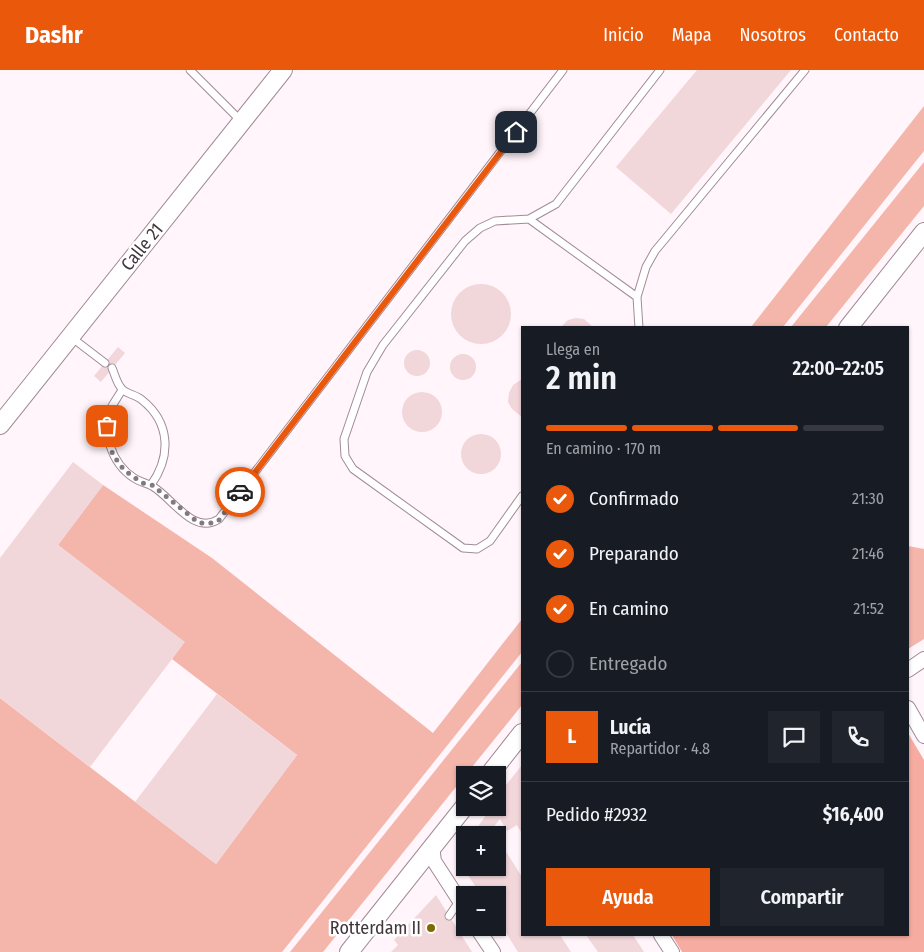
<!DOCTYPE html>
<html lang="es">
<head>
<meta charset="utf-8">
<style>
  :root { --surface:#171b24; --page:#20242c; --text:#f1f3f6; --muted:#9ea1a6; --line:#363941; --accent:#ea580c }
  body { margin:0; font-family:"Fira Sans Condensed",sans-serif; background:var(--page); color:var(--text); height:100vh; display:flex; flex-direction:column; font-size:19px; white-space:nowrap }
  * { box-sizing:border-box; margin:0 }
  p { font-size:16px; color:var(--muted) }
  .icon { flex:none; width:28px; height:28px; fill:none; stroke:currentColor; stroke-width:2; stroke-linecap:round; stroke-linejoin:round }
  .map { position:relative; flex:1; overflow:hidden }
  .details { position:absolute; left:521px; top:256px; width:388px; height:610px; display:flex; flex-direction:column; background:var(--surface); border-radius:0px; box-shadow:0 1px 4px #0004 }
  .details>* { flex:none }
  .controls { position:absolute; left:456px; top:696px; display:grid; gap:10px }
  .controls a { display:grid; place-items:center; width:50px; height:50px; border-radius:0px; background:var(--surface); box-shadow:0 1px 4px #0004; font-size:25px }
  .pin { position:absolute; display:grid; place-items:center; width:42px; height:42px; color:#fff; margin:-21px; border-radius:10px; box-shadow:0 2px 8px #0006 }
  .courier { position:absolute; display:grid; place-items:center; width:50px; height:50px; margin:-25px; border:4px solid #ea580c; border-radius:50%; background:#fff; color:#222; box-shadow:0 1px 6px #0007 }
  .overview em { font-style:normal; font-weight:600 }
  .overview div { display:flex; flex-direction:column-reverse }
  .overview { display:flex; align-items:center; justify-content:space-between; height:85px; padding:0 25px }
  h1 { font-size:32px; font-weight:600; line-height:38px }
  .bar { display:grid; grid-template-columns:repeat(4,1fr); gap:8px 5px; align-content:center; height:60px; padding:0 25px }
  .bar i { height:6px; border-radius:4px; background:var(--line) }
  .bar .on { background:var(--accent) }
  .bar p { grid-column:span 4 }
  .line { display:flex; align-items:center; gap:12px; padding:0 25px; border-top:1px solid var(--line) }
  .line div { flex:1 }
  .round { display:grid; place-items:center; flex:none; width:52px; height:52px; border-radius:0px; background:var(--page) }
  ol { padding:0 25px; list-style:none }
  li { display:flex; align-items:center; gap:15px; height:55px }
  li p { margin-inline-start:auto }
  li .icon { padding:5px; border-radius:50%; background:var(--accent); color:#fff; stroke-width:4 }
  li:last-child { color:var(--muted) }
  li i { width:28px; height:28px; border:2px solid var(--line); border-radius:50% }
  .action { display:flex; gap:10px; margin-top:auto; padding:10px 25px }
  .action a { flex:1; height:58px; border-radius:0px; background:var(--accent); color:#fff; font-size:20px; font-weight:600; line-height:58px; text-align:center }
  .action a+a { background:var(--page); color:var(--text) }
  header { display:flex; align-items:center; gap:30px; box-sizing:border-box; height:70px; padding:0 25px; background:var(--accent); color:#fff }
  header strong { font-size:24px }
  nav { display:flex; gap:28px; margin-inline-start:auto; font-size:18px }
  .map>svg:first-child { display:block }
</style>
</head>
<body>
<header>
<strong>Dashr</strong>
<nav><a>Inicio</a><a>Mapa</a><a>Nosotros</a><a>Contacto</a></nav>
</header>
<div class="map">
<svg width="924" height="882" viewBox="0 0 924 882">
  <rect width="100%" height="100%" fill="#fff5fa"/>
  <path fill="#f4b5ab" d="M924 36V81L783 257H751Z
    M924 92V136L826 257H791Z
    M103 415 212 488 433 663 522 549V582L282 882H0V628L216 794 297 685 172 589 184 572 58 475Z
    M908 476 924 479V569L908 579Z
    M522 592V635L323 882H290Z"/>
  <path fill="#f7aca1" d="M908 663 924 690V882H682L672 865H908Z"/>
  <path fill="#f1d6da" d="M697 0H791L671 144 616 97Z
    M451 244a30 30 0 1 1 60 0a30 30 0 1 1-60 0Z
    M576 248 584 249 594 258H560L568 250Z
    M118 277 125 283 101 312 94 306Z
    M404 293a13 13 0 1 1 26 0a13 13 0 1 1-26 0Z
    M450 297a13 13 0 1 1 26 0a13 13 0 1 1-26 0Z
    M522 309V347L512 339 508 332 509 323 513 315Z
    M402 342a20 20 0 1 1 40 0a20 20 0 1 1-40 0Z
    M461 384a20 20 0 1 1 40 0a20 20 0 1 1-40 0Z
    M73 392 103 415 58 475 185 572 90 697 0 628V488Z
    M217 624 297 685 216 794 135 732Z
    M522 695V764L517 755 507 761 500 749 491 760 495 765H472L491 738H498V725Z
    M498 769 522 807V865H560L571 882H518L498 850V825H481L456 787 465 775V798H498Z
    M436 825 472 882H391L398 875 394 870Z
    M586 865H633L644 882H598Z"/>
  <g fill="none" stroke-linecap="round" stroke-linejoin="round">
    <defs>
      <path id="service" d="M190 0 241 51
        M529 149 637 227
        M639 258 637 227 646 197 655 181 805 0
        M71 267 105 293
        M112 298C115 305 117 314 122 319 126 324 137 325 142 330 171 353 171 387 151 415
        M122 320C119 325 115 331 112 336 100 361 112 394 134 408 140 412 146 413 152 416 172 427 193 466 219 449L563 0
        M522 426 490 471 477 479 463 478 353 399 345 386 344 369 367 302 383 275 465 171 480 158 495 151 529 149 556 134 660 0
        M449 846 460 830"/>
      <path id="minor" d="M908 600 924 589
        M908 638 924 666
        M432 777 434 791 465 839
        M477 858 493 882
        M661 865 672 882"/>
      <path id="tertiary" d="M848 258 924 162
        M0 355 283 0
        M489 705 522 663
        M349 882 465 736"/>
    </defs>
    <use href="#service" stroke="#a18b96" stroke-width="9"/>
    <use href="#minor" stroke="#a18b96" stroke-width="16"/>
    <use href="#tertiary" stroke="#a18b96" stroke-width="20"/>
    <use href="#service" stroke="#fff" stroke-width="7"/>
    <use href="#minor" stroke="#fff" stroke-width="14"/>
    <use href="#tertiary" stroke="#fff" stroke-width="18"/>
  </g>
  <g fill="none" stroke-linecap="round" stroke-linejoin="round">
    <path stroke="#83797e" stroke-width="5" stroke-dasharray="0 9" d="M107 356 110 376 113 385 124 400 142 413 152 415 199 453H213L219 450 240 422"/>
    <path stroke="#ea580c" stroke-width="6" d="M240 422 516 62"/>
  </g>
  <circle fill="#816800" stroke="#fff" stroke-width="2" cx="431" cy="858" r="5"/>
  <g text-anchor="middle" stroke-width="5" stroke-linejoin="round" paint-order="stroke">
    <g font-size="18" fill="#40363b" stroke="#fff">
      <text transform="translate(142 177) rotate(-51)" y="6">Calle 21</text>
    </g>
    <g font-size="18" fill="#40363b" stroke="#fff" text-anchor="end">
      <text x="421" y="864">Rotterdam II</text>
    </g>
  </g>
</svg>
<div class="controls">
<a><svg class="icon" aria-label="layers" viewBox="0 0 24 24"><path d="M12 4l9 5-9 5-9-5zM3 14l9 5 9-5"/></svg></a>
<a>+</a>
<a>−</a>
</div>
<div class="pin" style="left:107px;top:356px;background:#ea580c"><svg class="icon" aria-label="bag" viewBox="0 0 24 24"><path d="M5 8h14l-1 12H6zM9 8a3 3 0 0 1 6 0"/></svg></div>
<div class="pin" style="left:516px;top:62px;background:#1f2937"><svg class="icon" aria-label="home" viewBox="0 0 24 24"><path d="M3 11l9-7 9 7M6 9v11h12V9"/></svg></div>
<div class="courier" style="left:240px;top:422px"><svg class="icon" aria-label="car" viewBox="0 0 24 24"><path d="M5 17H2v-5l4-1 3-4h7l3 4 3 1v5h-3M9 17h6M6 11h13"/><circle cx="7" cy="17" r="2"/><circle cx="17" cy="17" r="2"/></svg></div>
<section class="details">
<div class="overview"><div><h1>2 min</h1><p>Llega en</p></div><em>22:00–22:05</em></div>
<div class="bar"><i class="on"></i><i class="on"></i><i class="on"></i><i></i><p>En camino · 170 m</p></div>
<ol>
<li><svg class="icon" aria-label="check" viewBox="0 0 24 24"><path d="M5 12l5 5 9-10"/></svg>Confirmado<p>21:30</p></li>
<li><svg class="icon" aria-label="check" viewBox="0 0 24 24"><path d="M5 12l5 5 9-10"/></svg>Preparando<p>21:46</p></li>
<li><svg class="icon" aria-label="check" viewBox="0 0 24 24"><path d="M5 12l5 5 9-10"/></svg>En camino<p>21:52</p></li>
<li><i></i>Entregado</li>
</ol>
<div class="line" style="height:90px"><b class="round" style="background:var(--accent);color:#fff">L</b><div><b>Lucía</b><p>Repartidor · 4.8</p></div><a class="round"><svg class="icon" aria-label="chat" viewBox="0 0 24 24"><path d="M4 5h16v11H9l-5 4z"/></svg></a><a class="round"><svg class="icon" aria-label="phone" viewBox="0 0 24 24"><path d="M5 4h4l2 5-3 2q2 4 5 5l2-3 5 2v4C11 20 4 13 5 4z"/></svg></a></div>
<div class="line" style="height:65px"><div>Pedido #2932</div><b>$16,400</b></div>
<div class="action"><a>Ayuda</a><a>Compartir</a></div>
</section>
</div>
</body>
</html>
